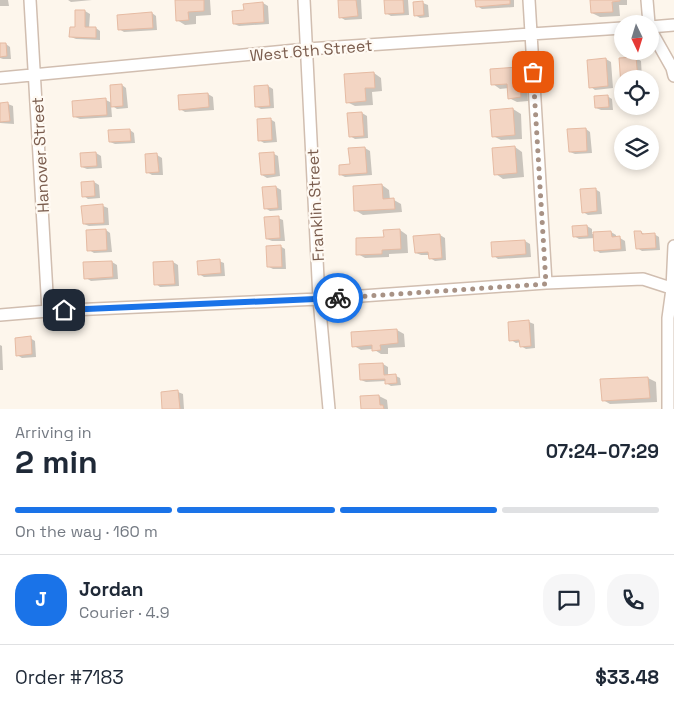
<!DOCTYPE html>
<html lang="en">
<head>
<meta charset="utf-8">
<style>
  :root { --surface:#fff; --page:#f6f6f7; --text:#1f2937; --muted:#747a83; --line:#e0e1e3; --accent:#1a73e8 }
  body { margin:0; font-family:"Space Grotesk",sans-serif; background:var(--page); color:var(--text); height:100vh; display:flex; flex-direction:column; font-size:19px; white-space:nowrap }
  * { box-sizing:border-box; margin:0 }
  p { font-size:16px; color:var(--muted) }
  .icon { flex:none; width:28px; height:28px; fill:none; stroke:currentColor; stroke-width:2; stroke-linecap:round; stroke-linejoin:round }
  .map { position:relative; height:409px; overflow:hidden }
  .details { display:flex; flex-direction:column; background:var(--surface); flex:1 }
  .details>* { flex:none }
  .needle { width:32px; rotate:176deg }
  .tools { position:absolute; left:614px; top:15px; display:grid; gap:10px }
  .tools a { display:grid; place-items:center; width:45px; height:45px; border-radius:50%; background:var(--surface); box-shadow:0 2px 8px #0003; font-size:25px }
  .pin { position:absolute; display:grid; place-items:center; width:42px; height:42px; color:#fff; margin:-21px; border-radius:10px; box-shadow:0 2px 8px #0006 }
  .courier { position:absolute; display:grid; place-items:center; width:50px; height:50px; margin:-25px; border:4px solid #1a73e8; border-radius:50%; background:#fff; color:#222; box-shadow:0 1px 6px #0007 }
  .headline em { font-style:normal; font-weight:700 }
  .headline div { display:flex; flex-direction:column-reverse }
  .headline { display:flex; align-items:center; justify-content:space-between; height:85px; padding:0 15px }
  h1 { font-size:32px; font-weight:700; line-height:38px }
  .bar { display:grid; grid-template-columns:repeat(4,1fr); gap:8px 5px; align-content:center; height:60px; padding:0 15px }
  .bar i { height:6px; border-radius:4px; background:var(--line) }
  .bar .current { background:var(--accent) }
  .bar p { grid-column:span 4 }
  .line { display:flex; align-items:center; gap:12px; padding:0 15px; border-top:1px solid var(--line) }
  .line div { flex:1 }
  .round { display:grid; place-items:center; flex:none; width:52px; height:52px; border-radius:20px; background:var(--page) }
  .map>svg:first-child { display:block }
</style>
</head>
<body>
<div class="map">
<svg width="674" height="409" viewBox="0 0 674 409">
  <rect width="100%" height="100%" fill="#fdf6ec"/>
  <path fill="#0003" d="M0 0H8L9 6H0Z
    M68 0H92L71 2Z
    M176 0H210L211 15 196 16V24L185 25 177 20Z
    M339 0H361L362 19 345 20 340 17Z
    M385 0H408L409 15 391 16 386 13Z
    M476 0H514V7L482 9 477 6Z
    M591 0H627V5H619L620 16 600 17 592 13Z
    M263 3 268 6 269 24 239 26 234 24 245 12Z
    M423 3 428 5 429 17 420 18 415 15Z
    M85 11 90 14 89 28H96L100 31V40L76 39 71 37Z
    M152 13 156 16 157 30 124 32 119 29Z
    M0 44H6L10 47 11 59H3L0 58Z
    M636 58 641 61 642 79H622V85L620 59Z
    M606 59 611 62 613 88 595 90 591 87Z
    M519 68 526 72 528 101 517 102 509 98V88L500 89 493 84Z
    M374 73 381 78 382 91 372 92 373 105 355 106 347 102Z
    M122 85 126 88 128 108 117 109 111 105 112 117 80 119 75 117 106 100 112 103Z
    M268 86 273 89 274 108 261 109 257 107Z
    M208 94 213 97 214 110 185 112 180 109Z
    M607 96 612 99 613 110H601L596 108Z
    M0 104H8L13 106 14 124 0 123Z
    M513 109 521 114 522 139 501 140 493 136 492 111Z
    M362 113 367 116 368 138 355 139 350 136Z
    M270 119 275 122 277 142 264 143 259 140Z
    M586 129 590 132 592 153 575 154 570 152Z
    M130 130 134 133 135 143 115 144 110 142Z
    M515 147 522 152 524 177 503 179 496 174Z
    M365 148 370 151 372 175 345 177 341 175 351 165Z
    M96 153 101 156 102 168 87 169 82 167Z
    M274 154 278 156 280 176 267 178 262 175Z
    M157 155 162 158 163 175H152L147 172Z
    M94 182 99 185 100 198 88 199 84 196Z
    M382 185 389 190 390 200H394L401 204 402 212 363 215 355 210Z
    M276 187 281 190 282 210 270 211 265 208 264 188Z
    M595 189 600 192 602 214 588 215 583 212Z
    M103 206 108 208 109 225 89 226 84 224Z
    M278 218 283 220 285 241H272L267 239Z
    M587 226 592 229V234L611 232 616 235V238H620L625 241 626 251 600 253 596 250 595 238 579 239 574 236V227Z
    M106 230 110 233 112 252 94 253 89 250Z
    M400 230 407 235 408 253 389 254V257L365 258 358 254Z
    M641 232 646 235 654 234 659 237 660 250 642 251 637 248Z
    M440 235 445 238 446 260 435 261 430 258V255H421L416 253Z
    M525 241 530 244 531 257 498 259 494 256Z
    M280 246 285 249 286 269H273L269 267Z
    M219 261 224 263 225 276 204 277 199 274Z
    M112 262 117 265 118 279 91 281 86 278 85 264Z
    M173 262 178 265 179 286 160 287 156 284Z
    M529 322 534 324 535 348 526 349 521 346V342L516 343 511 340Z
    M397 330 404 334 405 347 388 348V354H381L373 349 361 350 354 346Z
    M30 338 35 341 36 357 22 358 17 355Z
    M0 345 2 346 3 370H0Z
    M383 364 388 367V376H396L400 378 401 385 391 386 386 383V381L366 382 361 380Z
    M648 378 656 382 657 402 610 404 603 400 602 380Z
    M178 392 183 394 184 409H164L162 393Z
    M379 396 387 400 388 409H362L361 397Z"/>
  <path fill="#f3d5c3" stroke="#e6bba3" d="M175 0H204V11L188 12 189 20 176 21Z
    M338 0H356L358 16 339 18Z
    M384 0H403L404 13 385 14Z
    M475 0H510V4L476 7Z
    M590 0H620V1L612 2 613 12 591 13Z
    M423 1 424 15 414 16 413 2Z
    M263 2 264 22 233 24 232 11 244 10 243 4Z
    M75 10H85V27H96V38L69 37 70 27H75Z
    M152 12 153 28 118 30 117 15Z
    M0 43H6L7 56 0 57Z
    M636 57 638 79H622V85L621 86 619 58Z
    M606 58 608 86 589 88 587 60Z
    M519 67 521 97 508 99 507 84 491 85 490 69Z
    M374 72 375 88H365L366 101 346 103 344 74Z
    M122 84 123 106 111 107 110 85Z
    M268 85 270 106 255 107 254 86Z
    M208 93 209 107 179 110 178 95Z
    M608 95 609 107 595 108 594 96Z
    M106 98 107 115 73 117 72 101Z
    M8 102 10 121 0 122V103Z
    M513 108 515 135 492 137 490 110Z
    M362 112 364 136 349 137 347 113Z
    M271 118 272 140 258 141 257 119Z
    M586 128 587 151 569 152 567 129Z
    M130 129 131 141 109 142 108 130Z
    M515 146 517 173 494 175 492 148Z
    M365 147 367 173 339 175V165L350 164 348 148Z
    M96 152 97 166 81 167 80 153Z
    M274 152 275 174 261 175 259 153Z
    M157 153 159 172 146 173 145 154Z
    M94 181 95 196 82 197 81 182Z
    M382 184 383 199 394 198 395 209 354 211 353 186Z
    M276 186 278 208 264 209 262 187Z
    M596 188 597 211 582 213 580 189Z
    M103 204 104 223 83 224 81 206Z
    M279 216 280 238 266 239 264 217Z
    M587 225 588 236 573 237 572 226Z
    M106 229 107 250 87 251 86 230Z
    M400 229 401 249 382 250V254L356 255V238L384 237 383 230Z
    M611 231 612 237 620 236 621 249 594 251 593 232Z
    M634 231H641L642 234 655 233 656 248 636 249Z
    M440 234 442 258 429 259 428 252 415 253 413 236Z
    M525 240 526 254 492 257 491 242Z
    M281 245 282 267H267L266 246Z
    M220 259 221 273 198 275 197 261Z
    M112 261 113 277 84 279 83 262Z
    M173 261 175 284 154 285 153 262Z
    M529 320 531 346 520 347 519 340 509 341 508 322Z
    M397 329 398 343 380 345 381 350 372 351V345L352 347 351 332Z
    M31 336 32 354 16 356 15 338Z
    M383 363 384 375 396 374 397 383 385 384V379L360 380 359 364Z
    M648 377 650 398 602 401 600 379Z
    M178 390 180 409H162L161 392Z
    M379 395 380 405H383L384 409H361L360 396Z"/>
  <g fill="none" stroke-linecap="round" stroke-linejoin="round">
    <defs>
      <path id="minor" d="M30 0 48 311
        M304 0 319 299 329 409
        M529 0 546 283
        M647 0 649 24
        M650 27 674 25
        M650 29 672 68 674 76
        M0 78 307 49 622 28
        M0 315 48 311 319 299 546 283 643 279 674 289
        M668 409V318L672 289 674 246"/>
    </defs>
    <use href="#minor" stroke="#d1beb0" stroke-width="14"/>
    <use href="#minor" stroke="#fff" stroke-width="11"/>
  </g>
  <g fill="none" stroke-linecap="round" stroke-linejoin="round">
    <path stroke="#a89285" stroke-width="5" stroke-dasharray="0 9" d="M338 298 546 284 533 72"/>
    <path stroke="#1a73e8" stroke-width="6" d="M64 310 338 298"/>
  </g>
  <g text-anchor="middle" stroke-width="4.5" stroke-linejoin="round" paint-order="stroke">
    <g font-size="16" fill="#7a5c4d" stroke="#fffaf3">
      <text transform="translate(311 50) rotate(-5)" y="6">West 6th Street</text>
      <text transform="translate(40 155) rotate(-93)" y="6">Hanover Street</text>
      <text transform="translate(315 205) rotate(-93)" y="6">Franklin Street</text>
    </g>
  </g>
</svg>
<div class="tools">
<a><svg class="needle" viewBox="-14 -14 28 28"><path d="M0-13l5 13h-10z" fill="#e53935"/><path d="M0 13l5-13h-10z" fill="#747a83"/></svg></a>
<a><svg class="icon" aria-label="locate" viewBox="0 0 24 24"><circle cx="12" cy="12" r="6"/><path d="M12 2v4M12 18v4M2 12h4M18 12h4"/></svg></a>
<a><svg class="icon" aria-label="layers" viewBox="0 0 24 24"><path d="M12 4l9 5-9 5-9-5zM3 14l9 5 9-5"/></svg></a>
</div>
<div class="pin" style="left:533px;top:72px;background:#ea580c"><svg class="icon" aria-label="bag" viewBox="0 0 24 24"><path d="M5 8h14l-1 12H6zM9 8a3 3 0 0 1 6 0"/></svg></div>
<div class="pin" style="left:64px;top:310px;background:#1f2937"><svg class="icon" aria-label="home" viewBox="0 0 24 24"><path d="M3 11l9-7 9 7M6 9v11h12V9"/></svg></div>
<div class="courier" style="left:338px;top:298px"><svg class="icon" aria-label="bike" viewBox="0 0 24 24"><circle cx="6" cy="16" r="4"/><circle cx="18" cy="16" r="4"/><path d="M6 16l4-8h5l3 8M10 8l3 8H6M13 5h3"/></svg></div>
</div>
<section class="details">
<div class="headline"><div><h1>2 min</h1><p>Arriving in</p></div><em>07:24–07:29</em></div>
<div class="bar"><i class="current"></i><i class="current"></i><i class="current"></i><i></i><p>On the way · 160 m</p></div>
<div class="line" style="height:90px"><b class="round" style="background:var(--accent);color:#fff">J</b><div><b>Jordan</b><p>Courier · 4.9</p></div><a class="round"><svg class="icon" aria-label="chat" viewBox="0 0 24 24"><path d="M4 5h16v11H9l-5 4z"/></svg></a><a class="round"><svg class="icon" aria-label="phone" viewBox="0 0 24 24"><path d="M5 4h4l2 5-3 2q2 4 5 5l2-3 5 2v4C11 20 4 13 5 4z"/></svg></a></div>
<div class="line" style="height:65px"><div>Order #7183</div><b>$33.48</b></div>
</section>
</body>
</html>
